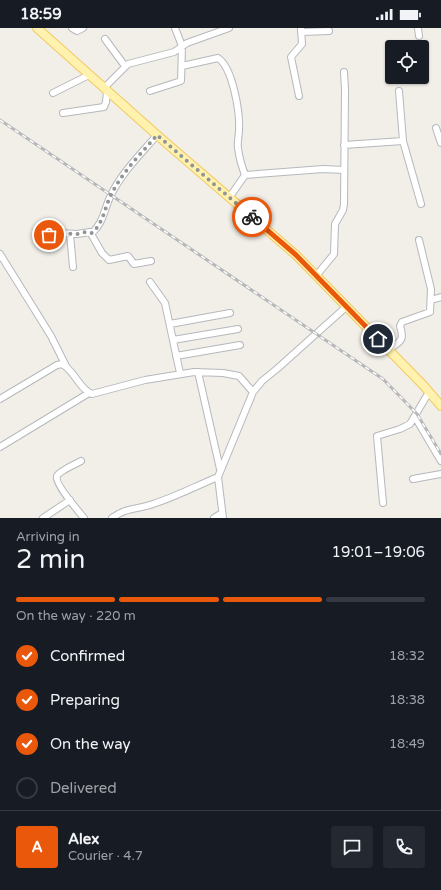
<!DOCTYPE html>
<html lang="en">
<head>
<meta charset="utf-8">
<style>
  :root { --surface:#171b24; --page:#242831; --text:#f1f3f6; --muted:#9ea1a6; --line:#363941; --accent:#ea580c }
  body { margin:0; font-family:"Varela Round",sans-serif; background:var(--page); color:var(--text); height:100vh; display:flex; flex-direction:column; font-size:15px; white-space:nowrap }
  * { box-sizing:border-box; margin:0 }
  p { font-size:13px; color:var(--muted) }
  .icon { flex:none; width:22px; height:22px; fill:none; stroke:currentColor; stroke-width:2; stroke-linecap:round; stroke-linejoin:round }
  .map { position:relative; height:490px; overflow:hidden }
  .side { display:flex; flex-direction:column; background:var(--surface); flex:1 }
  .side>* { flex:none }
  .buttons { position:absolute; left:385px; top:12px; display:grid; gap:8px }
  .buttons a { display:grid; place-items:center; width:44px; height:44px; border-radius:4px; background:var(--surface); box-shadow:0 1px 3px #0004; font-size:20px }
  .pin { position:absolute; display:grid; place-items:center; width:34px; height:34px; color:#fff; margin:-17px; border:2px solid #fff; border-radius:50%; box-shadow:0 1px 4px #0007 }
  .courier { position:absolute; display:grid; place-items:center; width:40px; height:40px; margin:-20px; border:3px solid #ea580c; border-radius:50%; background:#fff; color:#222; box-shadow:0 1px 5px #0007 }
  .headline em { font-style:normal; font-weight:600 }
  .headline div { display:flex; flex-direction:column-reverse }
  .headline { display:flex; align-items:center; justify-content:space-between; height:68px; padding:0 16px }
  h1 { font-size:26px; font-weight:600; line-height:30px }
  .bar { display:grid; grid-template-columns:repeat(4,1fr); gap:6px 4px; align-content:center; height:48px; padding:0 16px }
  .bar i { height:5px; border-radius:3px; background:var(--line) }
  .bar .on { background:var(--accent) }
  .bar p { grid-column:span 4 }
  .line { display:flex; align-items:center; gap:10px; padding:0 16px; border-top:1px solid var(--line) }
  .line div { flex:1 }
  .round { display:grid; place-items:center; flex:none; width:42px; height:42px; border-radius:4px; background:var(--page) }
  ol { padding:0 16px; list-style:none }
  li { display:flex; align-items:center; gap:12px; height:44px }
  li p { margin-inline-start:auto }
  li .icon { padding:4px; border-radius:50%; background:var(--accent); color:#fff; stroke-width:4 }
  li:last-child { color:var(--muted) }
  li i { width:22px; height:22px; border:2px solid var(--line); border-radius:50% }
  .status { display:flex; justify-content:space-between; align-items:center; height:28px; padding:0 20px; background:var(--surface); direction:ltr }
  .status svg { height:11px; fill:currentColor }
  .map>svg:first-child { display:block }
</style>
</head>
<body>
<div class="status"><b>18:59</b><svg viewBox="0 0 49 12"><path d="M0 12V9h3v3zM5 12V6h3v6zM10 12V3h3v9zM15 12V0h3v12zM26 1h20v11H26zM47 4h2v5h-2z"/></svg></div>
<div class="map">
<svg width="441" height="490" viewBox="0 0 441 490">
  <rect width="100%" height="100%" fill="#f1efe8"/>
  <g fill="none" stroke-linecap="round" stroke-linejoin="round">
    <defs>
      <path id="minor" d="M72 0 77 3 83 0
        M418 0 419 8
        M301 4 329 3
        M105 11 125 38
        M182 38 218 30C233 40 240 85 239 102 239 108 237 114 238 120 239 129 242 139 245 147L323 141 344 142
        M104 60 128 36 174 24 187 15 229 0
        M150 63 181 53 182 18 175 0
        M399 63 403 113 421 176
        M53 65 89 47
        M299 68 291 29 302 16 301 0
        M63 85 104 79 106 74 107 63
        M436 100 441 115
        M344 117 403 113
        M229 170 245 147
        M92 205C104 194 104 181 111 167 122 144 141 126 157 107
        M70 206 73 239
        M40 209 59 205 77 206 90 204 102 225 109 232 128 228 134 236 151 233
        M0 226 51 308 66 338
        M316 248 334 226 335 196 343 182 344 176 345 62 344 44
        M150 254 165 275 180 345
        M431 272 441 269
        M170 296 230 285
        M173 312 238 301
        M388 322C400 313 405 314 400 298L402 294 430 284 431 261 419 212
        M176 328 240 317
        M198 344 220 441
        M0 371 57 337 62 336C75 343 79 361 92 366L145 352 194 344 223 345 239 348 253 364
        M415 389 441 433
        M0 419 89 365
        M81 433C76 436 59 443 57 448 54 455 79 484 84 490
        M413 451 441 446
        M383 475 377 408 400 401 410 396 429 364
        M43 490 70 472
        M112 490C127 479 136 482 153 476 175 469 196 458 218 449
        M214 490 222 485
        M223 490 218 449 253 364 262 353 278 340 346 279"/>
      <path id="major" d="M37 0 157 107 296 227 424 358 441 378"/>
    </defs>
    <use href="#minor" stroke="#b5b8bc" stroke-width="8"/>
    <use href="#major" stroke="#f2c960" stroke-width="10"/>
    <use href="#minor" stroke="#fff" stroke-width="6"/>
    <use href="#major" stroke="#fff2af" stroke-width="8"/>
    <defs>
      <path id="rail" d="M0 92 383 351 417 386 441 426"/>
    </defs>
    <use href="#rail" stroke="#b6b7b8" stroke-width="3"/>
    <use href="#rail" stroke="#fff" stroke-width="1.5" stroke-dasharray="4.5" stroke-linecap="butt"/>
  </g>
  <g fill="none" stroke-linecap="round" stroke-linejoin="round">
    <path stroke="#929495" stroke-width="4" stroke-dasharray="0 7.2" d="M49 207 58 205 77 206 86 204 92 205C104 194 104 181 111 167 122 144 141 126 157 107L252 189"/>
    <path stroke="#ea580c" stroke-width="5" d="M252 189 296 227 378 311"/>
  </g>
</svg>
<div class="buttons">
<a><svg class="icon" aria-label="locate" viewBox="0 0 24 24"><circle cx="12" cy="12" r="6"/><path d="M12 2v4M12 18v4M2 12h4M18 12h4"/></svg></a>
</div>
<div class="pin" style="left:49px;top:207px;background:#ea580c"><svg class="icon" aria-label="bag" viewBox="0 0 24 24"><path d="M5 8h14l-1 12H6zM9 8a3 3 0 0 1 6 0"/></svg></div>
<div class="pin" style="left:378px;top:311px;background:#1f2937"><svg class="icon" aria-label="home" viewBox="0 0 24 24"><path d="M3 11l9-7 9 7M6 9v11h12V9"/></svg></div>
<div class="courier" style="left:252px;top:189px"><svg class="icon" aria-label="bike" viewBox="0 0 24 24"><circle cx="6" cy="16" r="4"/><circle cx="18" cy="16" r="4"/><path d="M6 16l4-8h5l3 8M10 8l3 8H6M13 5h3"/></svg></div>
</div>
<section class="side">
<div class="headline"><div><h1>2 min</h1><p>Arriving in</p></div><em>19:01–19:06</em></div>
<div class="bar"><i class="on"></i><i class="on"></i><i class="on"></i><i></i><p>On the way · 220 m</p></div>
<ol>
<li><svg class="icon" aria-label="check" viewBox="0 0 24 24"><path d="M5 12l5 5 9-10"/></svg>Confirmed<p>18:32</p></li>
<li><svg class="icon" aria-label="check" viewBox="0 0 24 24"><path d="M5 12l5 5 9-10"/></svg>Preparing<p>18:38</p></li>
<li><svg class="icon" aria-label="check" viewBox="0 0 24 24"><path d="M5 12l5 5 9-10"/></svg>On the way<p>18:49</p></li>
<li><i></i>Delivered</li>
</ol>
<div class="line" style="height:72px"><b class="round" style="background:var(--accent);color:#fff">A</b><div><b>Alex</b><p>Courier · 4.7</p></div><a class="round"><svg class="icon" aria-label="chat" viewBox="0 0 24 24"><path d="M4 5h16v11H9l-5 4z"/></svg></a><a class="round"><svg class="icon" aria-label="phone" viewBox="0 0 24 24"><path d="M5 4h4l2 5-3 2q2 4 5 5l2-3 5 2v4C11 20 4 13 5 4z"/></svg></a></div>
</section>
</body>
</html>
